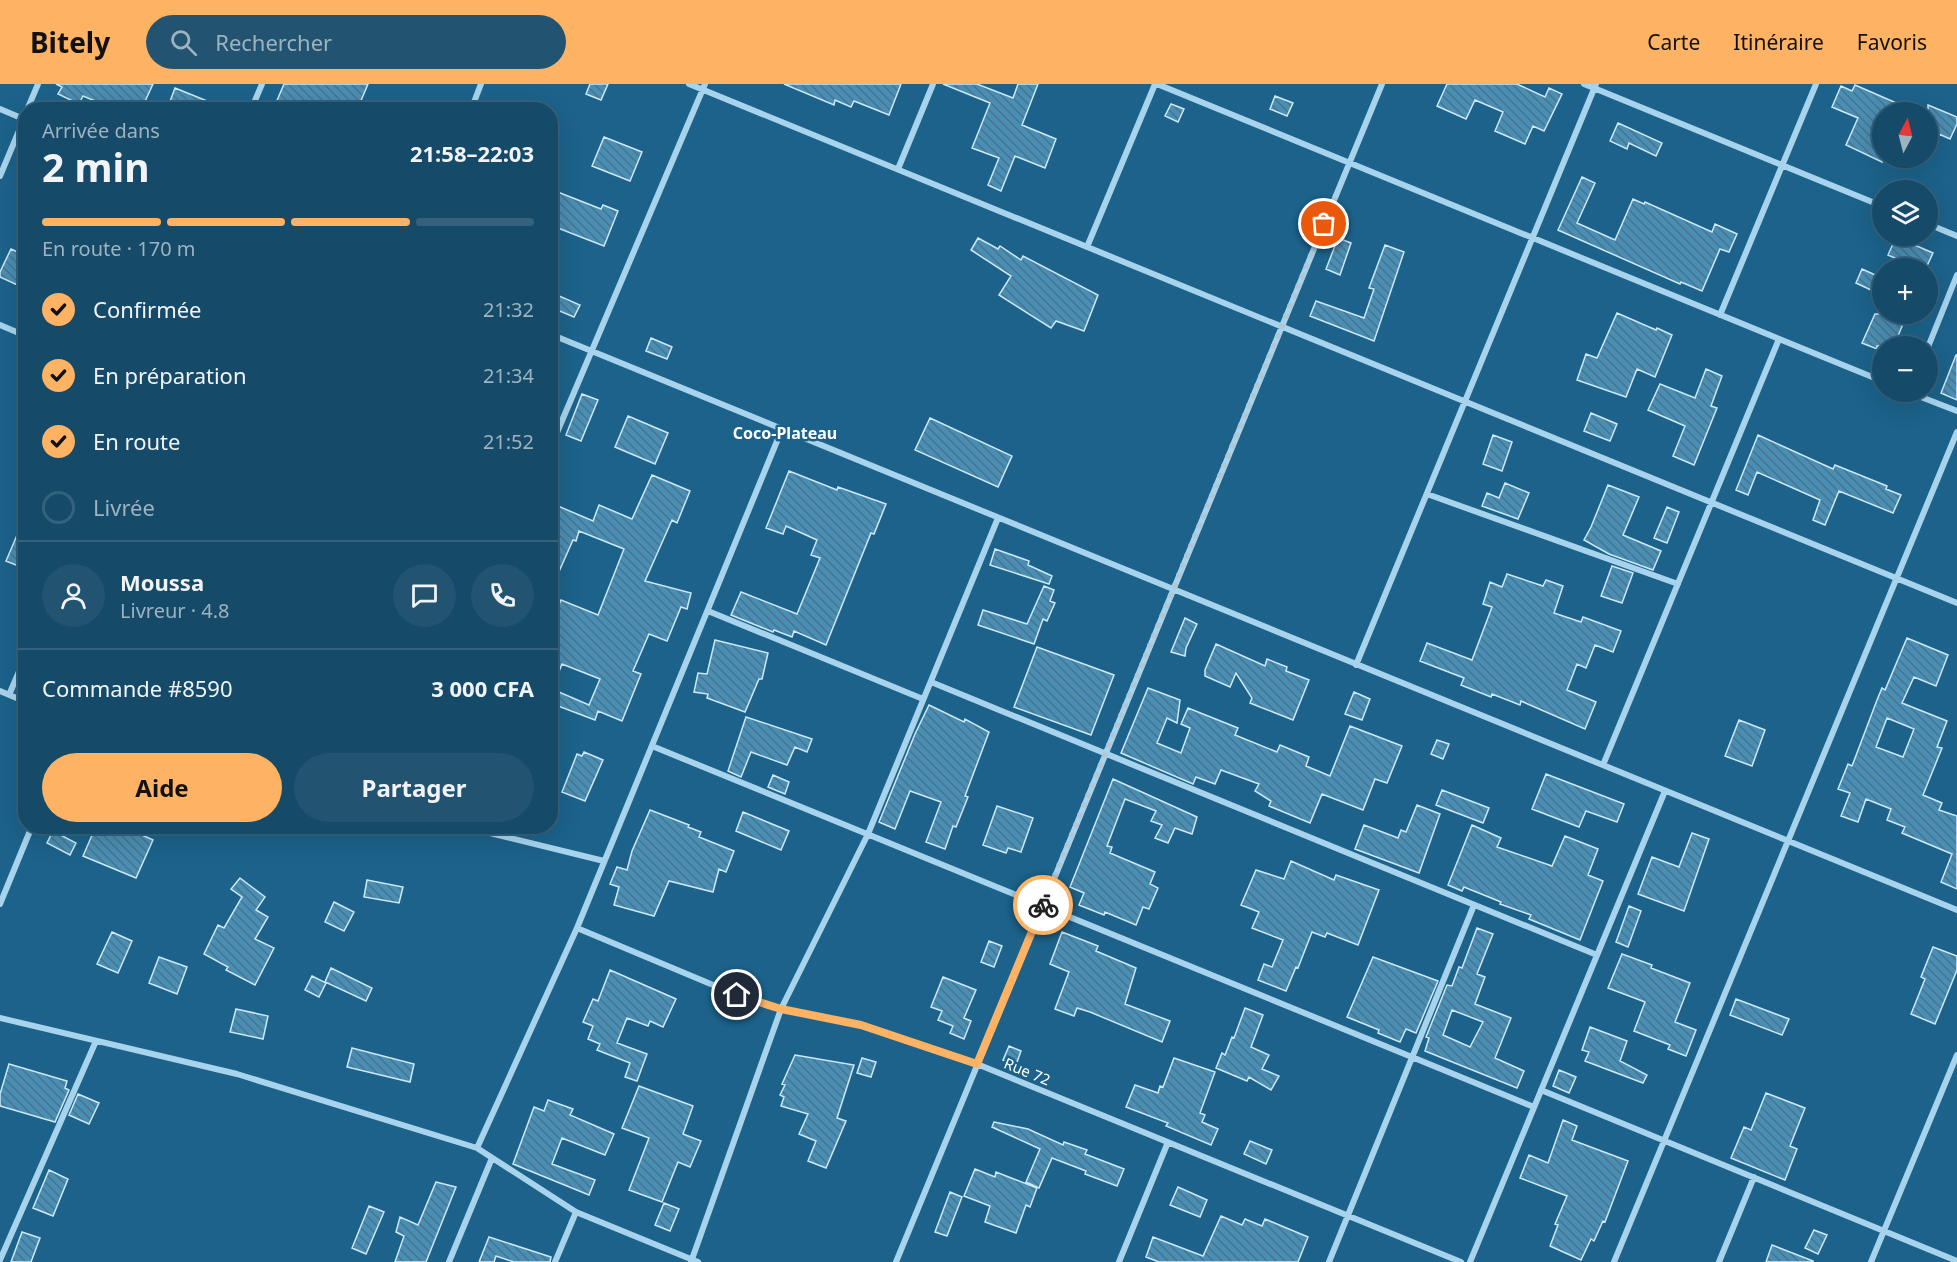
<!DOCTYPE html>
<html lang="fr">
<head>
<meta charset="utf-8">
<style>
  :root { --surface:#154a68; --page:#225471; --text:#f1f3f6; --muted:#9db3c0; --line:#34627c; --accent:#fdb264 }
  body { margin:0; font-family:"Noto Sans",sans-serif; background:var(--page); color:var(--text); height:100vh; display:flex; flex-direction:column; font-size:22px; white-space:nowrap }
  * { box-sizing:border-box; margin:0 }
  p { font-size:20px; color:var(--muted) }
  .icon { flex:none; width:33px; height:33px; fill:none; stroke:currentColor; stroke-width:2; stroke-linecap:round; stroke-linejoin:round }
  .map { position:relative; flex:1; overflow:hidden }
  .panel { position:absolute; left:18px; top:18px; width:540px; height:732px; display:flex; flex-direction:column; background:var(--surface); border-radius:24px; box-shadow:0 6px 24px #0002,0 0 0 2px var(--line) }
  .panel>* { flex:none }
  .needle { width:39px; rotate:7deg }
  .controls { position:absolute; left:1872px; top:18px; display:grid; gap:12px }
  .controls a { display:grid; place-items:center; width:66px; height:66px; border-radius:50%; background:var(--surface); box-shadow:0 6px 24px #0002,0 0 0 2px var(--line); font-size:30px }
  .pin { position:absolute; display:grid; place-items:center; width:51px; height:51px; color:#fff; margin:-26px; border:3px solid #fff; border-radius:50%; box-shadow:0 2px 6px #0007 }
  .courier { position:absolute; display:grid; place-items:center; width:60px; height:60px; margin:-30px; border:4px solid #fdb264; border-radius:50%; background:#fff; color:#222; box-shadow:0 2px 8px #0007 }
  .overview em { font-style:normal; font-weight:700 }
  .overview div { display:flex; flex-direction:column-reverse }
  .overview { display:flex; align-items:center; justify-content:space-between; height:102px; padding:0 24px }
  h1 { font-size:39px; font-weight:700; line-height:45px }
  .bar { display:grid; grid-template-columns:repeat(4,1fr); gap:9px 6px; align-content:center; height:72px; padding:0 24px }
  .bar i { height:8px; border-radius:4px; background:var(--line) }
  .bar .selected { background:var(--accent) }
  .bar p { grid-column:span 4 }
  .line { display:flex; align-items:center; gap:15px; padding:0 24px; border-top:2px solid var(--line) }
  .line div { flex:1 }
  .round { display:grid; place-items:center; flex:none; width:63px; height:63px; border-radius:32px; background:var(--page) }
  ol { padding:0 24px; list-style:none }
  li { display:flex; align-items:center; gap:18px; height:66px }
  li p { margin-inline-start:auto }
  li .icon { padding:6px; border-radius:50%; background:var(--accent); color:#111; stroke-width:4 }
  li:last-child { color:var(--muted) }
  li i { width:33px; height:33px; border:3px solid var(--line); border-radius:50% }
  .button { display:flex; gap:12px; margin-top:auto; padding:12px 24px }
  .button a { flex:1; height:69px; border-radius:36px; background:var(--accent); color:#111; font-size:24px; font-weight:700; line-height:69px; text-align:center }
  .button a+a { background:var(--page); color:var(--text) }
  header { display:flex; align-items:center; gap:36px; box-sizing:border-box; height:84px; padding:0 30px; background:var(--accent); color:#111 }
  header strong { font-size:28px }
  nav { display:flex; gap:33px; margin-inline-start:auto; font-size:21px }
  .search { width:420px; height:54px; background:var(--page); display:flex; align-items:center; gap:15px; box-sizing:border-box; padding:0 21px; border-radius:33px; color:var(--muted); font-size:22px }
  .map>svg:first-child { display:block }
</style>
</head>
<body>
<header>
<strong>Bitely</strong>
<div class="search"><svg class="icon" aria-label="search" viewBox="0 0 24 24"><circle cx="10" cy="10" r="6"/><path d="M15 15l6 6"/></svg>Rechercher</div>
<nav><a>Carte</a><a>Itinéraire</a><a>Favoris</a></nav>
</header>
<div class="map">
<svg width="1957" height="1178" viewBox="0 0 1957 1178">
  <defs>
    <pattern id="building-back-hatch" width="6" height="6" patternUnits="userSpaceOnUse" patternTransform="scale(1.5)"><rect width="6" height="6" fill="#498eb4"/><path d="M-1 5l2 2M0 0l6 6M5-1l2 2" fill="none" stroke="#4a748a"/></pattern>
  </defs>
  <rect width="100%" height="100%" fill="#1c628a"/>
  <path fill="url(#building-back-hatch)" stroke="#cce9f9" stroke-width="1.5" fill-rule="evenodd" d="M56 0H153L141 26H117L83 12 79 20 58 10 62 3Z
    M284 0H368L357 26H273Z
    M590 0H608L601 16 586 10Z
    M784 0H901L889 31 854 17 851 23 835 16 834 21Z
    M943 0H977L1013 14 1018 0H1038L1022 41 1056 55 1045 84 1015 72 1001 107 988 101 999 74 972 64 990 19Z
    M1447 0H1517L1545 13 1549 4 1562 10 1544 47 1533 42 1525 60 1495 47 1503 28 1475 16 1466 35 1437 22Z
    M1855 1 1917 28H1882V78L1846 61 1858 34 1832 23 1841 2 1852 7Z
    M175 4 227 25V26H182L169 20Z
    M1275 12 1293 19 1287 32 1270 25Z
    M1171 20 1184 25 1178 38 1165 32Z
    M1928 21 1957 33V40L1950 55 1939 50 1928 76Z
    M1618 39 1662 59 1656 72 1629 59 1627 65 1610 57Z
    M604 53 642 68 630 97 592 82Z
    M1582 93 1595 99 1577 139 1615 156 1633 115 1644 120 1645 118 1712 148 1715 140 1737 150 1729 168 1720 165 1702 207 1681 198 1680 200 1558 146Z
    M550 105 601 125 603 121 618 127 604 162 550 141Z
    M1896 153 1933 169 1926 184H1918L1888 171Z
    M978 154 998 165 1000 162 1021 176 1023 172 1098 211 1084 247 1056 237 1051 244 999 211 1011 192 971 166Z
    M1338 154 1351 159 1340 191 1326 185Z
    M1385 161 1404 168 1374 257 1310 232 1316 217 1364 234 1374 205 1369 204Z
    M11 165 26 172V205L0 193V188Z
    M1862 185 1882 194V211L1856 199Z
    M550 208 580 221 574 233 550 223Z
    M1617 229 1656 246 1657 244 1672 251 1655 293 1637 285 1626 313 1577 296 1586 270 1597 274Z
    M1875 230H1907L1894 262H1877V265L1862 259Z
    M651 254 672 263 667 275 646 267Z
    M1956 271H1957V316L1941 309Z
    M1706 285 1722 292 1711 322 1717 324 1694 381 1673 372 1685 342 1648 326 1660 300 1695 314Z
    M582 310 598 316 581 357 566 351Z
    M1591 329 1617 340 1610 357 1584 347Z
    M628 332 668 349 655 380 615 363Z
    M930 334 1012 372 998 403 915 366Z
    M1493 351 1512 358 1502 387 1483 380Z
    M1758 351 1833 385 1835 381 1887 402 1886 405 1901 411 1893 429 1839 407 1825 441 1813 436 1820 416 1757 388 1748 411 1736 406Z
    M789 387 837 406 838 403 886 420 874 450 871 449 826 561 794 547 792 553 774 546 773 548 731 531 741 508 797 530 820 474 811 471 817 456 786 442 783 450 766 444Z
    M652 391 690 407 677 439 672 436 645 497 691 509 687 525 681 523 667 557 649 550 633 587 641 590 622 637 598 627 595 636 550 619V541L561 516 598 531 624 465 579 447 576 457 573 456 550 508V439L558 422 593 437 599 421 632 435ZM562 580 600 595 589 621 552 605Z
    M1505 399 1529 409 1518 435 1482 422 1487 409 1499 414Z
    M1608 401 1639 413 1623 451 1661 467 1653 486 1609 470 1584 456 1591 443Z
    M1667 423 1679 428 1667 459 1654 454Z
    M26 430V485L6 477Z
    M995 465 1029 477 1028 481 1052 492 1049 500 990 481Z
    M1612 482 1633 489 1622 519 1601 512Z
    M1507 490 1543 502 1546 496 1563 502 1554 529 1581 538 1583 533 1621 547 1613 568 1595 561 1586 584 1577 580 1567 606 1596 618 1585 645 1521 617 1520 621 1492 610 1491 613 1461 601 1464 594 1420 577 1427 559 1472 576 1492 523 1483 520 1490 498 1502 503Z
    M1044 502 1054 506 1050 517 1055 519 1047 537 1043 535 1034 560 978 541 983 526 1027 540Z
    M1185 534 1197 540 1186 564 1185 572 1171 568Z
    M1907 554 1948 571 1936 602 1914 593 1902 619 1947 637 1937 663 1942 664 1923 711 1942 719 1939 726 1957 732V805L1941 798 1952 770 1902 749 1905 743 1887 736 1891 725 1866 715 1858 738 1841 732 1850 709 1838 705 1848 680 1852 682 1877 616 1882 604 1885 606ZM1887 634 1914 645 1903 673 1876 663Z
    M715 556 768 569 762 595H759L745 628 707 614 708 610 694 608 698 589 707 590Z
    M1216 560 1265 582 1267 575 1287 583 1286 587 1309 596 1293 636 1250 619 1252 614 1236 589 1230 603 1205 592V586Z
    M1037 563 1114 591 1091 651 1014 623Z
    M1148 604 1180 616 1177 639 1167 634 1157 659 1181 669 1190 644 1181 640 1188 624 1238 644 1235 651 1277 668 1280 661 1309 673 1306 682 1330 692 1350 642 1402 662 1387 699 1375 695 1363 726 1322 710 1310 739 1269 722 1271 717 1255 707 1259 700 1221 686 1215 700 1196 693 1193 700 1121 669Z
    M1354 608 1370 615 1362 636 1345 630Z
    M929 621 964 638 965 635 989 648 965 712 968 713 956 743 953 742 945 765 926 758 941 718 910 707 895 745 879 738 915 650Z
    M746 633 812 655 807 668 795 663 787 681 751 668 741 693 728 687Z
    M1739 636 1765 646 1752 682 1725 672Z
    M1437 656 1449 660 1443 675 1431 670Z
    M584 668 603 676 585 717 562 708 577 670 582 672Z
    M1546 690 1624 720 1617 738 1586 727 1579 743 1532 725Z
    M773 691 789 698 785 710 768 703Z
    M1113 695 1197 733 1192 750 1175 744 1168 759 1155 754 1162 741 1151 737 1156 727 1125 715 1107 762 1112 763 1110 769 1155 788 1150 800 1158 804 1149 825 1143 823 1136 841 1105 828 1104 831 1079 821 1084 809 1070 803Z
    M1442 706 1489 724 1483 739 1436 721Z
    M1417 721 1440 730 1419 789 1355 765 1364 741 1398 754 1401 746 1406 748Z
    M997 722 1033 734 1021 768 1008 764 1006 769 983 761Z
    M650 726 689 741 688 743 701 748 699 753 734 767 726 788 719 785 713 808 669 797 654 832 614 821 619 803 610 800 617 783 627 786 632 767Z
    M743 728 789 747 781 766 736 747Z
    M1472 741 1501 754 1497 763 1552 782 1565 752 1598 765 1588 791 1603 797 1580 856 1529 835 1531 831 1500 820 1501 818 1464 803 1462 807 1448 801Z
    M96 742H122L153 756 136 794 83 772Z
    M53 747 76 759 70 771 47 759Z
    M1692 749 1709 755 1684 827 1638 810 1652 773 1679 783Z
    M1291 777 1334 796 1336 791 1379 806 1358 861 1327 849 1325 853 1312 848 1298 884 1296 883 1286 907 1258 896 1264 880 1272 883 1283 856 1252 844 1259 828 1241 821 1256 786 1284 795Z
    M240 794 265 813 256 826 268 833 255 855 274 864 255 901 226 886 228 883 204 870 218 841 224 844 242 813 231 805Z
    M367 796 403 803 399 819 364 813Z
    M334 818 354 828 344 847 325 838Z
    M1629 822 1641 827 1628 863 1616 858Z
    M1477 844 1493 850 1477 890 1485 893 1475 920 1511 934 1495 974 1524 987 1517 1004 1425 967 1429 954 1426 953 1447 901 1452 902 1459 883 1462 884ZM1452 926 1483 938 1470 963 1443 951Z
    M112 848 132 857 118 889 97 880Z
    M1062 848 1098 862 1096 867 1136 884 1125 920 1170 937 1162 958 1090 928 1077 924 1074 932 1055 925 1069 888 1050 880Z
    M989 857 1002 862 994 883 981 878Z
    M1933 863 1957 872V886L1935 940 1911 930 1925 895 1921 893Z
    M1622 870 1652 881 1651 884 1690 899 1675 938 1696 946 1686 972 1668 965 1670 961 1634 947 1645 918 1608 904Z
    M159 873 187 883 177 910 149 899Z
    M1373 873 1438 897 1416 949 1406 945 1400 958 1378 949 1379 946 1347 933Z
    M331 884 372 904 366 917 325 898Z
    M610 886 676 915 663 943 650 937 648 942 627 934 617 959 647 970 637 997 625 993 630 979 597 966 600 960 588 955 593 942 583 938 593 915 598 917Z
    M312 892 326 899 319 913 305 906Z
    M943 893 976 906 964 934 971 937 964 955 950 949 953 942 938 936 942 927 931 923Z
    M1736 915 1789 935 1782 951 1730 931Z
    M1245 924 1263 931 1251 963 1269 971 1262 985 1279 992 1271 1006 1249 993 1247 997 1216 984 1222 969 1225 971 1232 953 1234 954Z
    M236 925 268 932 263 955 230 948Z
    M1590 943 1627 957 1620 977 1647 991 1643 999 1585 977 1589 968 1582 966Z
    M1009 962 1021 967 1016 981 1003 976Z
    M352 964 414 980 410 998 347 983Z
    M795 971 854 981 837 1034 846 1037 826 1084 808 1077 816 1057 799 1050 808 1030 781 1022 784 1013 780 1011 785 1001 782 1000Z
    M862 974 876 978 871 993 857 989Z
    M1174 974 1215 988 1200 1029 1205 1031 1202 1038 1218 1045 1211 1061 1166 1042 1168 1039 1126 1023 1135 1001 1158 1009 1160 1002 1163 1003Z
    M9 980 67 997 65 1004 69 1006 55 1038 0 1022V1010Z
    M1559 986 1576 993 1569 1009 1553 1002Z
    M639 1002 693 1022 683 1050 701 1057 690 1083 678 1078 662 1118 629 1106 649 1054 622 1044Z
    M1766 1009 1805 1024 1790 1062 1797 1065 1785 1096 1731 1074 1744 1043 1751 1046Z
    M78 1010 99 1019 89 1040 69 1031Z
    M548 1016 573 1025 570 1031 614 1050 605 1071 562 1054 552 1080 595 1096 589 1111 513 1080 534 1023 544 1027Z
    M1563 1036 1577 1042 1572 1056 1628 1077 1605 1138 1603 1137 1594 1157 1591 1155 1581 1176 1550 1162 1558 1141 1555 1140 1567 1112 1520 1094 1529 1071 1548 1079Z
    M994 1038 1028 1045 1063 1061 1064 1058 1087 1066 1085 1070 1124 1085 1117 1102 1085 1090 1086 1087 1052 1074 1039 1104 1026 1098 1040 1065 992 1043Z
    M1250 1057 1272 1066 1266 1080 1244 1070Z
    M975 1085 995 1093 996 1088 1037 1104 1030 1123 1026 1121 1016 1149 985 1138 990 1122 964 1112Z
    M49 1086 68 1095 53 1132 33 1124Z
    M436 1098 456 1103 426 1178H395L404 1152 396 1148 400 1133 418 1141Z
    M1178 1103 1207 1116 1200 1133 1170 1121Z
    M950 1108 962 1113 947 1152 935 1148Z
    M664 1119 679 1125 670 1147 655 1141Z
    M369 1122 384 1128 366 1170 352 1164Z
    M1221 1132 1242 1141 1245 1135 1262 1142 1265 1135 1308 1153 1298 1178H1159L1146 1173 1153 1153 1203 1172Z
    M1814 1146 1827 1151 1818 1170 1805 1164Z
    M22 1148 40 1154 31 1178H11Z
    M489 1153 551 1173 550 1178H514L496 1172 494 1178H479Z
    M1772 1161 1813 1177V1178H1766Z"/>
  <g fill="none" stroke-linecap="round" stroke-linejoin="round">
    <path stroke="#a7d4ec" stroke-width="6" d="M689 0 1957 519
      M1157 0 1882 297
      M1584 0 1882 122
      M0 25 26 36
      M27 26 38 0
      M251 26 262 0
      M471 26 481 0
      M898 85 933 0
      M0 92 26 30
      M1928 140 1957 152
      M1087 163 1155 0
      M1720 231 1816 0
      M0 241 26 252
      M550 250 1957 826
      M1928 263 1957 191
      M1908 308 1957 327
      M550 365 705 0
      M1427 410 1678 500
      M708 527 923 615
      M1356 581 1596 0
      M931 598 1597 871
      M0 607 26 618
      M9 611 26 571
      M652 662 1534 1023
      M1603 681 1779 255
      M461 742 604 777
      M0 820 32 742
      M577 844 737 911 781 925 861 941 977 980 1461 1178
      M0 934 237 990 477 1064 576 1128 698 1178
      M1541 1006 1957 1177
      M477 1064 577 844 782 345
      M0 1176 96 957
      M449 1178 492 1074
      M555 1178 576 1128
      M691 1178 781 925 868 750 998 434
      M896 1178 1382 0
      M1119 1178 1168 1058
      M1329 1178 1474 821
      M1470 1178 1665 707
      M1614 1178 1957 348
      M1719 1178 1754 1093
      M1871 1178 1957 971"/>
  </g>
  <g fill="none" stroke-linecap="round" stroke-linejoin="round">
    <path stroke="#b0c8d6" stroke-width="6" stroke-dasharray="0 10.8" d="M1043 821 1324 140"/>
    <path stroke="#fdb264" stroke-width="8" d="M737 911 781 925 861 941 977 980 1043 821"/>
  </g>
  <g text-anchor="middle" stroke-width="5" stroke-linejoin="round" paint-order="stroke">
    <g font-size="15" fill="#fff" stroke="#1c628a">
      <text transform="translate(1027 988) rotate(22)" y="5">Rue 72</text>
    </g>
    <g font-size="16" font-weight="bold" fill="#fff" stroke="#1c628a">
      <text x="785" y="355">Coco-Plateau</text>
    </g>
  </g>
</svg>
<div class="controls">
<a><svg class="needle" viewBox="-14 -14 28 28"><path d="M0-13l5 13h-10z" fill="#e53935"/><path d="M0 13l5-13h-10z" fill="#9db3c0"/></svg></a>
<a><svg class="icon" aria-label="layers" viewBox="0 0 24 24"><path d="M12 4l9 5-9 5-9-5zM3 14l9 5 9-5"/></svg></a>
<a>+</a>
<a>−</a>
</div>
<div class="pin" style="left:1324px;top:140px;background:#ea580c"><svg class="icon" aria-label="bag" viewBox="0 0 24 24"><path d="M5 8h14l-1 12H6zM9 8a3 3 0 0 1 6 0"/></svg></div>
<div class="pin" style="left:737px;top:911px;background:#1f2937"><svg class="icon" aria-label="home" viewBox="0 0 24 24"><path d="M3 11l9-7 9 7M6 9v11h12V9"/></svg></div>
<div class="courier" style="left:1043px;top:821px"><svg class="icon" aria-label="bike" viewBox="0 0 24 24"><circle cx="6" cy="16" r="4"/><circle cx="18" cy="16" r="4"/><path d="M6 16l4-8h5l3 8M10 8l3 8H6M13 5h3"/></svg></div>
<section class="panel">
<div class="overview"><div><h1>2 min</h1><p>Arrivée dans</p></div><em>21:58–22:03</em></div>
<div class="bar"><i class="selected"></i><i class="selected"></i><i class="selected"></i><i></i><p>En route · 170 m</p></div>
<ol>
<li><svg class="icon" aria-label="check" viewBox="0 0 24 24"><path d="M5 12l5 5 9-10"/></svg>Confirmée<p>21:32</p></li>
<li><svg class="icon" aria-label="check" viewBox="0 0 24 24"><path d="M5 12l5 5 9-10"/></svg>En préparation<p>21:34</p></li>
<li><svg class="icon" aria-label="check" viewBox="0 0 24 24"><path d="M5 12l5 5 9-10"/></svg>En route<p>21:52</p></li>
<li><i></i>Livrée</li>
</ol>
<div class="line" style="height:108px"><a class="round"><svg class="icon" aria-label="person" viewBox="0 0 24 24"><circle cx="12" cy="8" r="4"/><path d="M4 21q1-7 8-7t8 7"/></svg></a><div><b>Moussa</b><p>Livreur · 4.8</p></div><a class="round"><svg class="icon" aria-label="chat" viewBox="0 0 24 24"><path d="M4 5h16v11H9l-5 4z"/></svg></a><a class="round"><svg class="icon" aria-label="phone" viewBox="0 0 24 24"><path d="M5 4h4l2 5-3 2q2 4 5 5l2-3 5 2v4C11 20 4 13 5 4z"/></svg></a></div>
<div class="line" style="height:78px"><div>Commande #8590</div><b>3 000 CFA</b></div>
<div class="button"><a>Aide</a><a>Partager</a></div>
</section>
</div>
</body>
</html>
